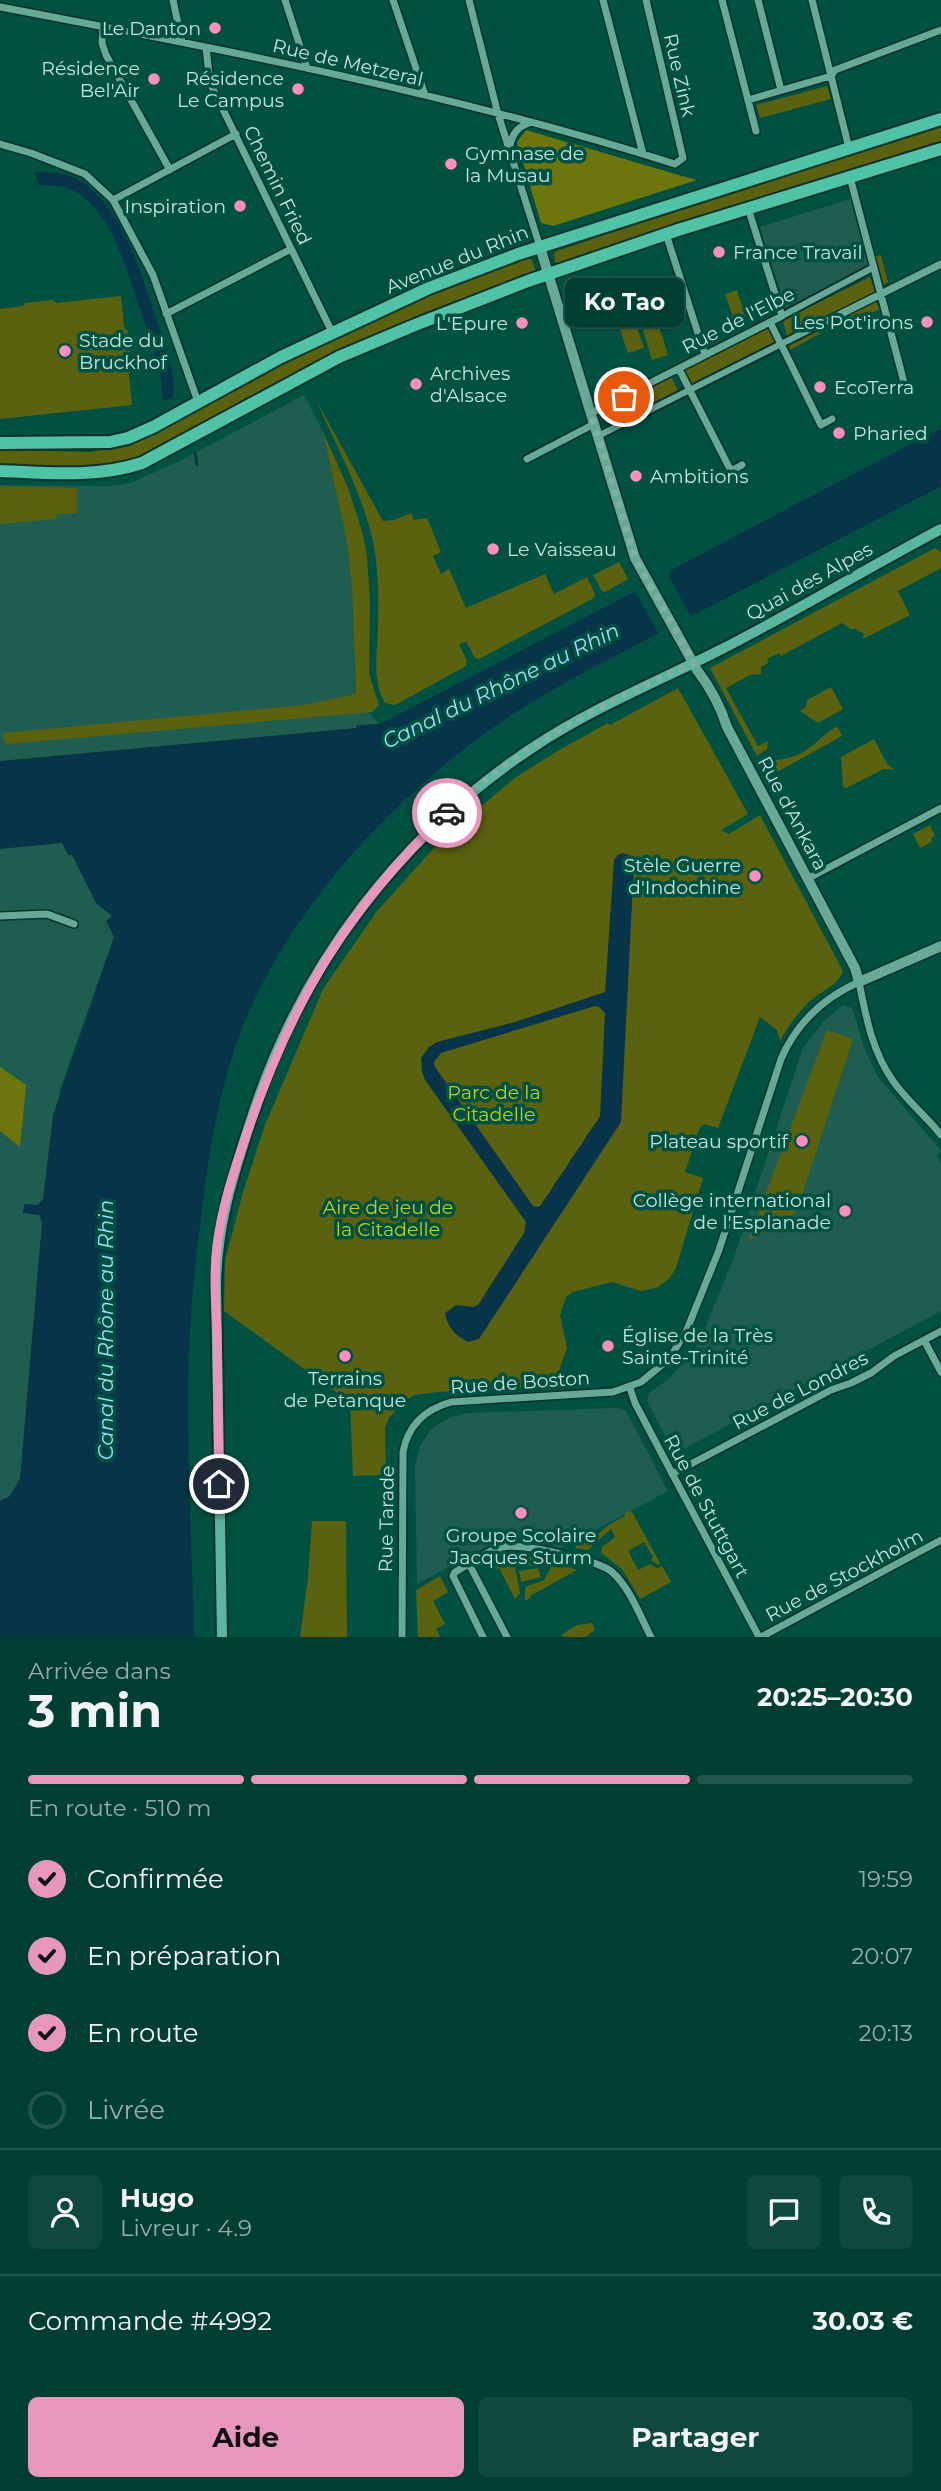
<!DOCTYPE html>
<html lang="fr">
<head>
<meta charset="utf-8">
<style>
  :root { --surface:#003d32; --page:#0e483e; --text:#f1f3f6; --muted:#95aeac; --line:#22564d; --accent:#e797bd }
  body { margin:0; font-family:Montserrat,sans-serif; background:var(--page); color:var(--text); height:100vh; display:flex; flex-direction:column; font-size:26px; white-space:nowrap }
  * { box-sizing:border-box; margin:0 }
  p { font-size:23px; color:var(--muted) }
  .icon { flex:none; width:38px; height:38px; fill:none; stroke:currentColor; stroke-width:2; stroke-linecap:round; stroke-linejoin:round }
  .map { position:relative; height:1637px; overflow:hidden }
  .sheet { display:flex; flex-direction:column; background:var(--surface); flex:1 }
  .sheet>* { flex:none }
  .pin { position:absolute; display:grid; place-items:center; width:60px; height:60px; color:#fff; margin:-30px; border:4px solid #fff; border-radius:50%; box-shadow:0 2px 7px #0007 }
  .courier { position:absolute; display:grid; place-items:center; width:70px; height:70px; margin:-35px; border:5px solid #e797bd; border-radius:50%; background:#fff; color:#222; box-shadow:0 2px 9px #0007 }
  .bubble { position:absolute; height:49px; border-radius:10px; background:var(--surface); box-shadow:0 2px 5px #0004,0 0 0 2px var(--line); font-size:23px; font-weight:700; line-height:49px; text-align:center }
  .head em { font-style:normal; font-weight:700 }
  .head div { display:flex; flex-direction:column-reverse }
  .head { display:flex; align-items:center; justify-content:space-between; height:119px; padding:0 28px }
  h1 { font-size:46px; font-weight:700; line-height:52px }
  .bar { display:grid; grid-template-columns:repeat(4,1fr); gap:10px 7px; align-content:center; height:84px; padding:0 28px }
  .bar i { height:9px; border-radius:5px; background:var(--line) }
  .bar .on { background:var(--accent) }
  .bar p { grid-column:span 4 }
  .line { display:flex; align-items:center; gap:18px; padding:0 28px; border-top:2px solid var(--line) }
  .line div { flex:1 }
  .round { display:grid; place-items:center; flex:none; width:74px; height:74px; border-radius:10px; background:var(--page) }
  ol { padding:0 28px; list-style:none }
  li { display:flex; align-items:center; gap:21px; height:77px }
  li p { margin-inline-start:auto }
  li .icon { padding:7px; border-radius:50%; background:var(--accent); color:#111; stroke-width:4 }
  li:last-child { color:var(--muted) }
  li i { width:38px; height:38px; border:4px solid var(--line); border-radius:50% }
  .primary-button { display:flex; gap:14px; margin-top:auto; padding:14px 28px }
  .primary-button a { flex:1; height:80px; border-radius:10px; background:var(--accent); color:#111; font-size:28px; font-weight:700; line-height:80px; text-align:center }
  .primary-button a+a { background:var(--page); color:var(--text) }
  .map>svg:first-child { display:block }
</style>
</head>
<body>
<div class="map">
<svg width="941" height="1637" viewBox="0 0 941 1637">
  <rect width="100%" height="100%" fill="#005142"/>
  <path fill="#1f5d50" d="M853 198 870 265 786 310 760 227Z
    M304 395 323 432 347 542 352 590 356 699 379 724 114 937 60 1089 20 1479 10 1496 0 1637V485L109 486 130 483 178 462Z
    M843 1005 852 1008 865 1050 878 1077 941 1151 936 1155 941 1163V1311L680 1451 672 1448 647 1401 649 1393 670 1378 692 1353 703 1333 733 1260 803 1048 824 1021Z
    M617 1408 626 1411 668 1491 561 1548 509 1535 417 1584 415 1467 420 1446 432 1428 449 1418 467 1413Z"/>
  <path fill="#5a6210" d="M827 86 831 99 760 118 756 105Z
    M941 124V144L560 266 555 262 554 254 557 251 694 205 722 192Z
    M881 255 888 282 882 285 874 257Z
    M526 256 532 260 535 270 534 273 432 311 380 334 137 460 93 469 0 467V450L91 452 128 444 271 368 424 296Z
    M870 277 875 293 787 336 783 320Z
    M652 290 657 307 636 314 631 297Z
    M737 290 747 323 737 329 725 294Z
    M121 296 124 327 128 332 132 369 129 375 132 405 0 419V309L23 306 25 303 53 300 56 303Z
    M875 298 879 310 841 323 838 317Z
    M680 307 682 312 657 320 668 355 652 360 640 320Z
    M635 322 644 348 628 353 619 327Z
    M821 325 823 332 790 350 787 343Z
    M768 328 776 342 690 385 683 370Z
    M671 376 678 391 611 424 607 408Z
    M316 400 383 521 394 520 411 513 414 520 427 518 441 552 433 556 441 574 449 569 466 608 545 574 554 594 587 577 595 594 594 598 479 659 475 658 466 641 459 645 467 660 466 666 395 705 385 703C371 679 378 651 378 624 379 595 378 561 371 533 359 487 335 443 316 400Z
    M323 432 348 488 363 534 367 556 370 602 369 674 379 705 372 712 7 744 4 741 3 733 304 705 356 694 352 590 347 542Z
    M0 486 77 488V513L57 514 56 519 0 524Z
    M935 548 941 552V568L898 591 910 615 865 638 863 637 864 634 854 628 852 630 842 623 781 656 779 653 767 659 768 663 761 667V674L750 675 726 688 758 746 768 741 767 749 757 756 710 668Z
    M619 562 628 579 605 592 602 591 593 575Z
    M831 687 843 709 818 723 800 711 806 707 807 700Z
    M678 688 748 814 721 830 729 834 760 815 843 971C839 985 817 993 807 1004 796 1015 788 1027 780 1041L777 1030 760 1017 718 1128 704 1124 700 1127 685 1172 703 1178 676 1268 669 1279 656 1288 641 1291 612 1282 573 1292 566 1297 560 1315 567 1348 556 1379 549 1386 438 1392 414 1395 400 1405 389 1418 385 1428 386 1475 353 1476 350 1402 224 1311 225 1261 243 1192 265 1125 323 989 377 911 442 839 516 777 559 750 608 723 610 725Z
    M837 726 842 736 768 777 762 765C774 759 782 760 795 756 811 750 822 735 837 726Z
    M874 739 887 764 895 770 884 769 846 788 843 787 841 757Z
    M930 825 935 836 931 838 932 842 920 848 913 834Z
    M827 1030 853 1039 796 1213 748 1241Z
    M629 1511 632 1512 660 1563 658 1565 651 1560 653 1557 644 1542 628 1551 638 1570 650 1564 657 1568 662 1566 671 1582 640 1599 622 1569 601 1553 602 1547 615 1537 611 1529 588 1550 575 1548C576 1543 585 1536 590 1535L593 1539 607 1526 625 1516V1513Z
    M312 1521H346L347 1637H300L308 1577Z
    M519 1553 550 1560 548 1565 515 1567 520 1593 515 1599 499 1568 495 1570 492 1560 501 1555Z
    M554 1561 577 1570 530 1596 531 1598 525 1601V1587L544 1580Z
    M538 1568 541 1577 521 1582 519 1571Z
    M440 1576 448 1592 433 1601 445 1624 436 1629 440 1637H418L416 1590Z
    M592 1623 595 1630 586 1637H563L561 1635 577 1625Z"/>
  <path fill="#6c760d" d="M526 130 682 176 697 180 553 226 541 223 517 142Z
    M0 1067 26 1085 20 1147 0 1131Z"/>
  <path fill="#083449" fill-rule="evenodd" d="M34 172C54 172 72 172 89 187 126 219 141 274 156 319 165 345 176 369 173 397L165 401 162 398C162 366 150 339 140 309 126 270 116 223 81 195 69 186 54 186 40 185Z
    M941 428V486L573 678C554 690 534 700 516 712 405 785 300 894 247 1016 221 1077 210 1145 202 1210 194 1270 188 1332 188 1393 188 1474 192 1556 194 1637H0V1501L10 1496 20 1479 42 1222 39 1215 23 1213 24 1204 38 1205 43 1199 53 1115 114 937 106 921 112 916 96 903 72 855H68L62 843 0 849V761L356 728 357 725 380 724 634 592 638 594 669 578 671 570Z
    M623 853 631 856 634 863 621 1122 479 1339 468 1342C456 1336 447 1327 445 1313L456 1305 473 1307 478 1305 524 1233 526 1222 425 1080 422 1072 421 1058 429 1047 437 1042 515 1022 605 992 614 860 618 855ZM595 1006 599 1007 605 1013 600 1116 540 1206 537 1207 533 1206 435 1067 434 1062 441 1053Z"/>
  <path fill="#005142" d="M668 567 669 577 693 620 661 638 636 593 631 589 638 590 667 575Z"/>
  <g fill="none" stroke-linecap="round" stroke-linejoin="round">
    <path stroke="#083449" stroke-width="2.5" d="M195 453 197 465"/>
    <defs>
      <path id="pedestrian" d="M782 316 874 267
        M598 436 821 324"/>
      <path id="minor" d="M173 0 182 42
        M285 0 307 68
        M393 0 425 95
        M469 0 498 114 540 247
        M603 0 643 154
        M722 0 756 131
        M758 0 781 90
        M812 0 849 148
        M0 7C227 50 454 94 675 164L683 158 646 0
        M103 27 102 43 106 55 170 170
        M206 48 210 83 332 332
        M748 100 831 76 835 70 941 30
        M0 144 31 153 85 174 113 200 153 275 198 402
        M510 145C513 132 518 127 531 122
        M850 177 906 390
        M113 200 236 134
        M666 234 705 355
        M166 314 291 249
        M770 322 821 425 832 419
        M821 324 941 264
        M679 369 731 471 742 465
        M591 413 782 316 748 208
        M527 459 594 424
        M807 879 941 808
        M0 916 47 914 74 924
        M924 1340 941 1372
        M630 1388 635 1403 665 1460 759 1637
        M672 1474 831 1390 851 1383 871 1373 894 1356 941 1331
        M469 1564 507 1637
        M402 1637 403 1452C408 1425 426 1409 451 1402L613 1392 641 1382 669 1359 686 1332 719 1250 781 1059C797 1022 823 998 859 982 866 1017 872 1051 893 1081 907 1101 926 1116 941 1135
        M483 1637 453 1576 455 1572C470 1564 487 1550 503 1547 521 1543 598 1560 612 1572 630 1588 640 1616 651 1637
        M761 1637 941 1540"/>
      <path id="tertiary" d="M540 247 635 558 697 670C710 687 720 705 727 727L855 968 859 982 941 946"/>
      <path id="secondary" d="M222 1637 216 1288C216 1226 234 1172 253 1114 302 964 401 835 532 748 592 708 657 682 720 650 795 612 867 568 941 529"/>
      <path id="primary" d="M0 443 110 442 128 438 153 427 281 357 429 288 518 254 941 119
        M0 471C47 473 97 478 142 463L339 357 415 325 528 281 678 230 941 149"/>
    </defs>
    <use href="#pedestrian" stroke="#0d3229" stroke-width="10"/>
    <use href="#minor" stroke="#0d3229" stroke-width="10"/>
    <use href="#tertiary" stroke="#0d3229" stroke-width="13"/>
    <use href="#secondary" stroke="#0d3229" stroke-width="14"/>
    <use href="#primary" stroke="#0d3229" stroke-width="16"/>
    <use href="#pedestrian" stroke="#66a997" stroke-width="6"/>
    <use href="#minor" stroke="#66a997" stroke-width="7"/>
    <use href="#tertiary" stroke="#66a997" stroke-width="10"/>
    <use href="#secondary" stroke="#5bb6a0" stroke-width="10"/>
    <use href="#primary" stroke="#4fc2a8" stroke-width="12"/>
  </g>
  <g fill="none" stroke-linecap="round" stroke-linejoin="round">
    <path stroke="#7eb0a4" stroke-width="7" stroke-dasharray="0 12.6" d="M447 813C517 747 606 701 694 663L635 558 591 413 624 397"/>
    <path stroke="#e797bd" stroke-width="9" d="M219 1484C218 1434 218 1385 217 1335 216 1306 213 1275 217 1245 222 1206 234 1170 247 1133 292 1001 346 910 447 813"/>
  </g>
  <g fill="#fe8ebb" stroke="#005142" stroke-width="2.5">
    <circle cx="215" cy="28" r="7"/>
    <circle cx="154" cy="79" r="7"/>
    <circle cx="298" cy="89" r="7"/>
    <circle cx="451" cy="164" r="7"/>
    <circle cx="240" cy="206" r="7"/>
    <circle cx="719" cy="252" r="7"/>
    <circle cx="927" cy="322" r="7"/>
    <circle cx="522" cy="323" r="7"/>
    <circle cx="65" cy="351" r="7"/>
    <circle cx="416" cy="384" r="7"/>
    <circle cx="820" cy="387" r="7"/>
    <circle cx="839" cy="433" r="7"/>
    <circle cx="636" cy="476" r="7"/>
    <circle cx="493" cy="549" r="7"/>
    <circle cx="755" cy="876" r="7"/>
    <circle cx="802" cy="1141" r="7"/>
    <circle cx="845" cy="1211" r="7"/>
    <circle cx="608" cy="1346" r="7"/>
    <circle cx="345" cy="1356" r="7"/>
    <circle cx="521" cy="1513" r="7"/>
  </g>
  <g text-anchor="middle" stroke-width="7" stroke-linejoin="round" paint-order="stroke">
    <g font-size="19" fill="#c2e3d9" stroke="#005142" text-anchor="end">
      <text x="201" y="35">Le Danton</text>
      <text x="140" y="75">Résidence<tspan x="140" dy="22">Bel'Air</tspan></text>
      <text x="284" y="85">Résidence<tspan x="284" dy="22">Le Campus</tspan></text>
      <text x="465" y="160" text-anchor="start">Gymnase de<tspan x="465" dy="22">la Musau</tspan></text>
      <text x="226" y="213">Inspiration</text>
      <text x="733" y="259" text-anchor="start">France Travail</text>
      <text x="913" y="329">Les Pot'irons</text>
      <text x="508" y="330">L'Epure</text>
      <text x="79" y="347" text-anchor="start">Stade du<tspan x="79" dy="22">Bruckhof</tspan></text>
      <text x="430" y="380" text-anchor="start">Archives<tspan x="430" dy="22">d'Alsace</tspan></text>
      <text x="834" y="394" text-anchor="start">EcoTerra</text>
      <text x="853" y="440" text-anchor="start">Pharied</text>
      <text x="650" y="483" text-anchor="start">Ambitions</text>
      <text x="507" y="556" text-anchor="start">Le Vaisseau</text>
      <text x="741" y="872">Stèle Guerre<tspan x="741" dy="22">d'Indochine</tspan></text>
      <text x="788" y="1148">Plateau sportif</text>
      <text x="831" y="1207">Collège international<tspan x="831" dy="22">de l'Esplanade</tspan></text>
      <text x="622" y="1342" text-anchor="start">Église de la Très<tspan x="622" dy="22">Sainte-Trinité</tspan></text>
      <text x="345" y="1385" text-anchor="middle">Terrains<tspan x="345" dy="22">de Petanque</tspan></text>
      <text x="521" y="1542" text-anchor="middle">Groupe Scolaire<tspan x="521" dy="22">Jacques Sturm</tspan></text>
    </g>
    <g font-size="19" fill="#c2e3d9" stroke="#005142">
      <text transform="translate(348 62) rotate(13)" y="7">Rue de Metzeral</text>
      <text transform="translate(680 75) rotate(77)" y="7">Rue Zink</text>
      <text transform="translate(278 185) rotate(64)" y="7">Chemin Fried</text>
      <text transform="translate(457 259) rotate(-22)" y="7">Avenue du Rhin</text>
      <text transform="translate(738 320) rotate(-27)" y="7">Rue de l'Elbe</text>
      <text transform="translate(809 581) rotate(-29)" y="7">Quai des Alpes</text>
      <text transform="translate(793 813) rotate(62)" y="7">Rue d'Ankara</text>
      <text transform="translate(520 1382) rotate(-4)" y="7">Rue de Boston</text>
      <text transform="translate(800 1390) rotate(-27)" y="7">Rue de Londres</text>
      <text transform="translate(707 1506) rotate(62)" y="7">Rue de Stuttgart</text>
      <text transform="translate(386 1519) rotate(-89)" y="7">Rue Tarade</text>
      <text transform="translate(844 1575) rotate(-28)" y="7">Rue de Stockholm</text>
    </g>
    <g font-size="19" fill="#bdce1e" stroke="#005142">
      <text x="494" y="1099">Parc de la<tspan x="494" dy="22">Citadelle</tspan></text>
      <text x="388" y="1214">Aire de jeu de<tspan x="388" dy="22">la Citadelle</tspan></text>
    </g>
    <g font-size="21" font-style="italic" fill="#a3d9f9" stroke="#005142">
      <text transform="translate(501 686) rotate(-26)" y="7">Canal du Rhône au Rhin</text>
      <text transform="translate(106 1330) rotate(-90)" y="7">Canal du Rhône au Rhin</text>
    </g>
  </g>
</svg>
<div class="pin" style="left:624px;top:397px;background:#ea580c"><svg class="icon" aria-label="bag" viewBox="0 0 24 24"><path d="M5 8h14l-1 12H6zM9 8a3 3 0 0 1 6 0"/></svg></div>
<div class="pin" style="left:219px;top:1484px;background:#1f2937"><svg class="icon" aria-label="home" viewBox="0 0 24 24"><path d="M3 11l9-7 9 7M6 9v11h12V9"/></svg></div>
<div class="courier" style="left:447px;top:813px"><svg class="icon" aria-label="car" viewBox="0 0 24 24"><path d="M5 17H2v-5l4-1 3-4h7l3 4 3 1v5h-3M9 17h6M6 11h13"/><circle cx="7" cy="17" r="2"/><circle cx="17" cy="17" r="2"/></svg></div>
<div class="bubble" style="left:565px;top:278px;width:119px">Ko Tao</div>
</div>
<section class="sheet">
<div class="head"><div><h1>3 min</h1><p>Arrivée dans</p></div><em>20:25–20:30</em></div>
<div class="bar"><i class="on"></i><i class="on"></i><i class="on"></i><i></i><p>En route · 510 m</p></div>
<ol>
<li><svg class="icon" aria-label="check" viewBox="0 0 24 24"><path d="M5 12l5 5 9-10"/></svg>Confirmée<p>19:59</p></li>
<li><svg class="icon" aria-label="check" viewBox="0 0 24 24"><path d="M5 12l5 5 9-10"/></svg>En préparation<p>20:07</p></li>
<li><svg class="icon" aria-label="check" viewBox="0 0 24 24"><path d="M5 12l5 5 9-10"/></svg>En route<p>20:13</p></li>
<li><i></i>Livrée</li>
</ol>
<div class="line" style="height:126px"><a class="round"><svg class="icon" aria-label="person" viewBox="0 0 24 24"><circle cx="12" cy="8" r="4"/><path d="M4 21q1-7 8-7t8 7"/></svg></a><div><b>Hugo</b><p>Livreur · 4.9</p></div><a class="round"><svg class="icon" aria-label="chat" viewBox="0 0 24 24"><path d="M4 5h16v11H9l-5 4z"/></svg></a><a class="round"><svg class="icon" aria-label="phone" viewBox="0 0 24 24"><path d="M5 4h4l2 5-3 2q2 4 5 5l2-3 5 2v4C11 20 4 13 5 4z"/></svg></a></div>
<div class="line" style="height:91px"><div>Commande #4992</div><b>30.03 €</b></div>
<div class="primary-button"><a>Aide</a><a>Partager</a></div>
</section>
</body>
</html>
